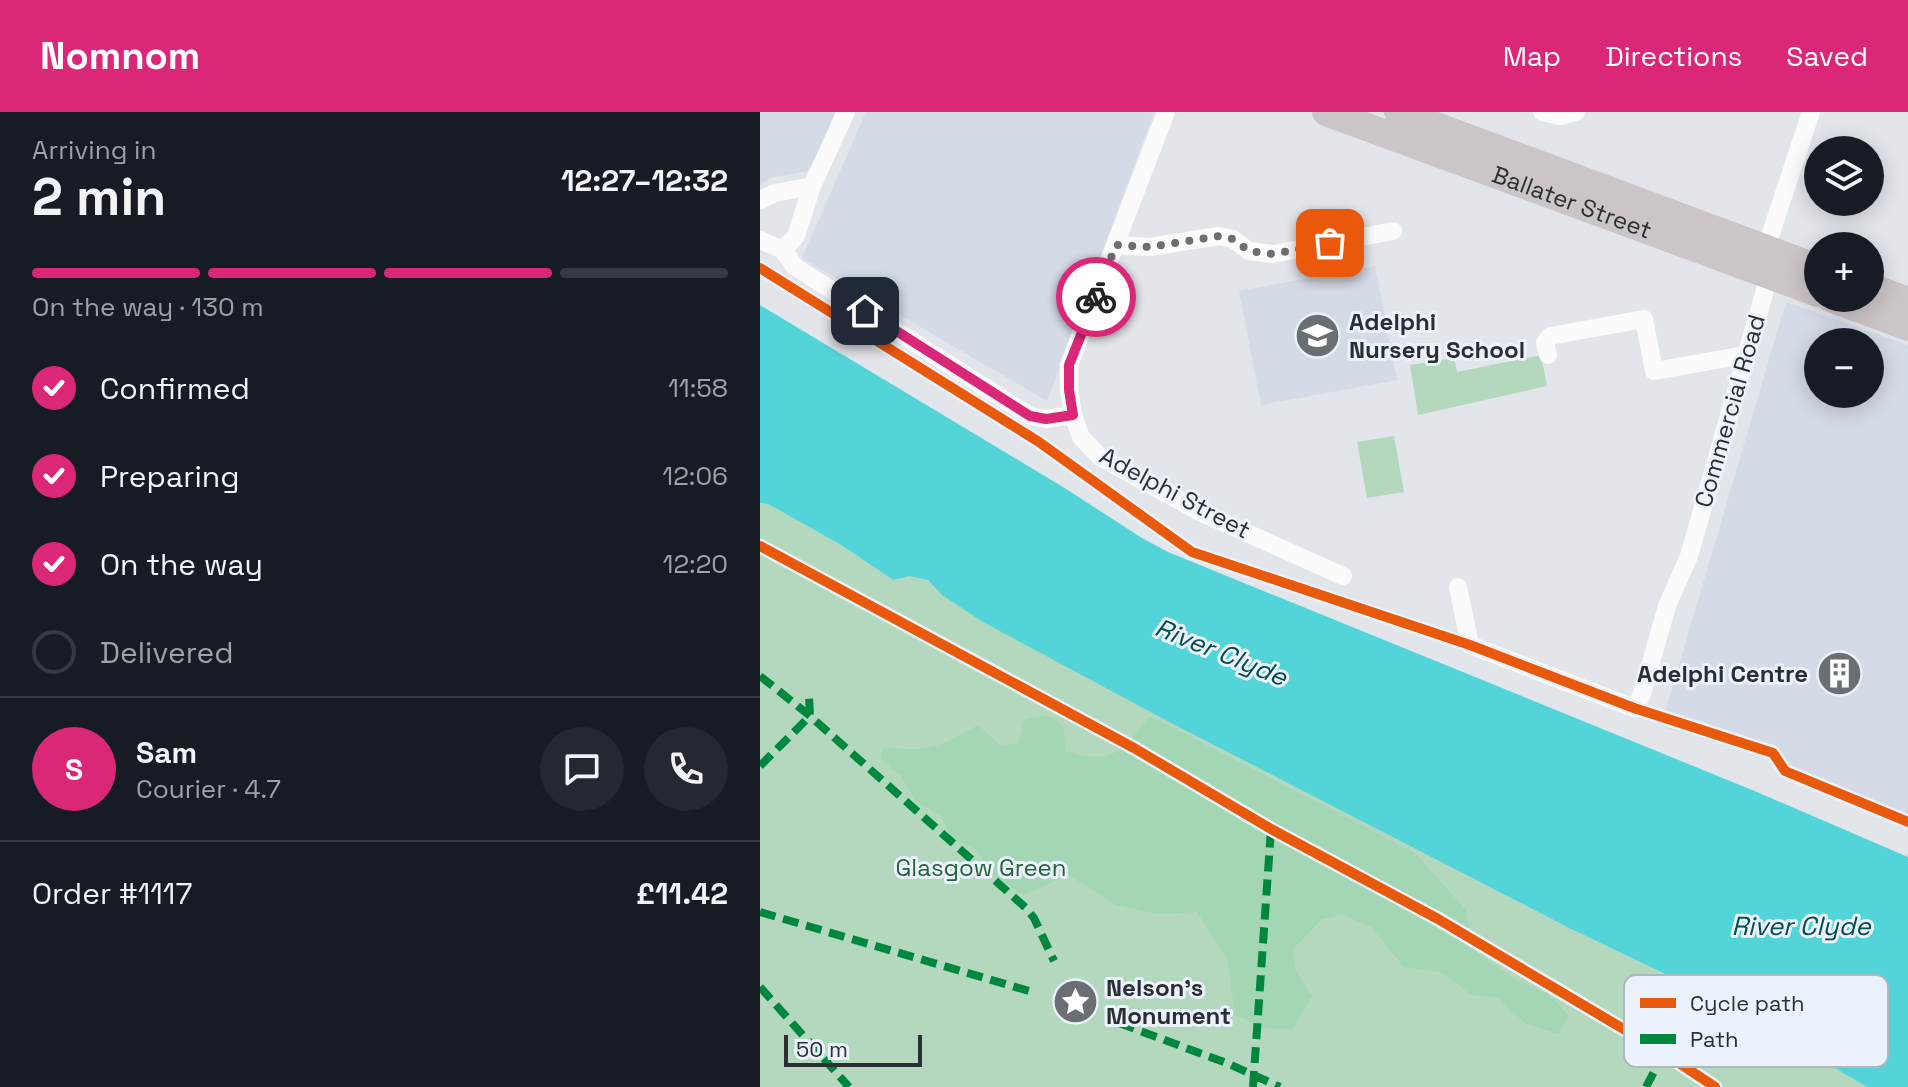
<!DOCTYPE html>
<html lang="en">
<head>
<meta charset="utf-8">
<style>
  :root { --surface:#171b24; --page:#242831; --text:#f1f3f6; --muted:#9ea1a6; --line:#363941; --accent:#db2777 }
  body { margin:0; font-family:"Space Grotesk",sans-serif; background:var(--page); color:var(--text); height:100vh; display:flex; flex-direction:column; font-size:30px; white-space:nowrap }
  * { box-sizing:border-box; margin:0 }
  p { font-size:26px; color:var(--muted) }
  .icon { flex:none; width:44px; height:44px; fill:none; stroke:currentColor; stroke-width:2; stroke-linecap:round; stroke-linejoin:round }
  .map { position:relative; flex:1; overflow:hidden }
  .sheet { display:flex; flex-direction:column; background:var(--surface); width:760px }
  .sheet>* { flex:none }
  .tools { position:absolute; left:1044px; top:24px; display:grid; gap:16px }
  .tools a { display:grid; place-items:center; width:80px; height:80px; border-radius:50%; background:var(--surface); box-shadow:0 4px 20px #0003; font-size:40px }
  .scale { position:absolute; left:24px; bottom:20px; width:138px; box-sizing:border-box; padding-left:8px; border:4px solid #2b2e32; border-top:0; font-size:22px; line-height:28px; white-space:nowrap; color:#2b2e32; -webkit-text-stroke:6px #ebf2fc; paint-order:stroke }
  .pin { position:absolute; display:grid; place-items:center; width:68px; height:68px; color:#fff; margin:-34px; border-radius:16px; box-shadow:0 4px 12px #0006 }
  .courier { position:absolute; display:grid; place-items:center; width:80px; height:80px; margin:-40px; border:6px solid #db2777; border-radius:50%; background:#fff; color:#222; box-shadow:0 2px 10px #0007 }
  .headline em { font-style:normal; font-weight:700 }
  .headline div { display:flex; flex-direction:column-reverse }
  .headline { display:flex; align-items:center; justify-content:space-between; height:136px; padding:0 32px }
  h1 { font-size:52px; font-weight:700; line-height:60px }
  .bar { display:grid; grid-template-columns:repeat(4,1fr); gap:12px 8px; align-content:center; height:96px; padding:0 32px }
  .bar i { height:10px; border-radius:6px; background:var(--line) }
  .bar .on { background:var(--accent) }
  .bar p { grid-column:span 4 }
  .line { display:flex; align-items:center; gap:20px; padding:0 32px; border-top:2px solid var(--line) }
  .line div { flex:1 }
  .round { display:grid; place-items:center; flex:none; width:84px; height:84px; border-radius:42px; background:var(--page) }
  ol { padding:0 32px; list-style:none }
  li { display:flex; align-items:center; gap:24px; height:88px }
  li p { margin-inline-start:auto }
  li .icon { padding:8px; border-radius:50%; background:var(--accent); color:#fff; stroke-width:4 }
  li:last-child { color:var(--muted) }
  li i { width:44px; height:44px; border:4px solid var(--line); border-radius:50% }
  header { display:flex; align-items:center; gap:48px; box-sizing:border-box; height:112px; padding:0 40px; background:var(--accent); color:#fff }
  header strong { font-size:38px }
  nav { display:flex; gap:44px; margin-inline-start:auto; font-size:28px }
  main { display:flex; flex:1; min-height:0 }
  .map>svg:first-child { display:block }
</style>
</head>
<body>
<header>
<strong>Nomnom</strong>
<nav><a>Map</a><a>Directions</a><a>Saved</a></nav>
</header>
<main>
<section class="sheet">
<div class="headline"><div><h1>2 min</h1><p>Arriving in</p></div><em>12:27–12:32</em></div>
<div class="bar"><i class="on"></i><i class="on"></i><i class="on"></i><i></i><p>On the way · 130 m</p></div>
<ol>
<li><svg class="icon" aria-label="check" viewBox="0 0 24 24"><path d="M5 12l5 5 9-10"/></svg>Confirmed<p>11:58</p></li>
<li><svg class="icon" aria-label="check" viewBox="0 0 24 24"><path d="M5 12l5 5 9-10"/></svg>Preparing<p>12:06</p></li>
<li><svg class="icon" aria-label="check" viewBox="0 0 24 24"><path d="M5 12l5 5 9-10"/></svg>On the way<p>12:20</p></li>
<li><i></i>Delivered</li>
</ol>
<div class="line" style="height:144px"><b class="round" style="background:var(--accent);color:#fff">S</b><div><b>Sam</b><p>Courier · 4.7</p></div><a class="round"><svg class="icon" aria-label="chat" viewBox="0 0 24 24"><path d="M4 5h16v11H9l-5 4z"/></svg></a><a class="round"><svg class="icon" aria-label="phone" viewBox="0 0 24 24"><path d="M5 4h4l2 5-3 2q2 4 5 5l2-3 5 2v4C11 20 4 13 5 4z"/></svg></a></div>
<div class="line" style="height:104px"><div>Order #1117</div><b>£11.42</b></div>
</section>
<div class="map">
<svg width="1148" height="975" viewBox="0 0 1148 975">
  <rect width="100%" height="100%" fill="#e2e5ea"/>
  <path fill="#d4dae6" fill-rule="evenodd" d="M0 0H75L55 48 47 59 10 66 0 73Z
    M106 0H394L287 289 42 146Z
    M615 154 637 268 501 293 479 179Z
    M1026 190 1148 233V705L1029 658 1022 652 901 614ZM1110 230V282H1058V230Z"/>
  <path fill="#b3d8be" d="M781 243 787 274 658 303 650 253 694 246 697 260Z
    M634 324 644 380 607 386 597 330Z
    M0 391 8 392 81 433 133 468C153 459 170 465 182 483L411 611 809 816 953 885 1107 975H0Z"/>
  <path fill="#a3d6b4" d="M288 603 304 615 305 639C353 654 361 640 390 604L655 741 705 797 714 838 756 868 787 881 809 904 798 922 765 911 737 885 711 883 681 860 644 855 611 815 582 802 561 808 533 837 536 860 552 884 533 917 500 916 475 902 467 846 437 800 398 802 356 793 309 763 263 783 233 764 217 738 190 725 182 705 156 689 141 664 120 646 123 635C169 641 179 635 218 613L240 633 258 632 265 607Z"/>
  <path fill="#53d4d8" d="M0 193 303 375 382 426 408 440 997 680 1148 745V975H1107L953 885 809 816 411 611 223 510 182 483 168 468 150 464 133 468 81 433 8 392 0 391Z"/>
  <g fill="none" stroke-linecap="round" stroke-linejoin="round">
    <path stroke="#fbfbfc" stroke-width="18" d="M782 0 800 4 816 0
      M0 88 15 81 52 74
      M0 128 23 138 36 124 52 74 86 0
      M356 133 390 135 459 124 473 127 489 139 513 142 633 119
      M23 138 35 155 270 304 286 307 313 303 321 325 340 345 440 400 583 464
      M788 243 785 231 790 224 884 207 894 259 985 243
      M313 303 309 278V253L406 0
      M698 475 710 533 874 596 882 582 907 494 929 444 1009 164 1006 136 1051 0"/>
    <g stroke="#cbc5c7" stroke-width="28">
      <path id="s1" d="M566 0 1058 181"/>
      <path d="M638 0 1058 156"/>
      <path d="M1110 175 1148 189"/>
      <path d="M1070 186 1148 215"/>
    </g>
    <path stroke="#00873e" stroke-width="8" stroke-dasharray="16 8" stroke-linecap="butt" d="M0 564 50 604 266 796 274 806 294 849
      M0 654 50 604 49 583
      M0 800 269 879
      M0 875 89 975
      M359 911 469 952 520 975
      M493 975 511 717
      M886 975 904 941"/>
    <defs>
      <path id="cycleway" d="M0 156 279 330 432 440 710 533 874 596 1013 641 1025 659 1148 710
        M0 434 374 636 511 717 678 807 904 941 955 975"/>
    </defs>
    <use href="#cycleway" stroke="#ebf2fc" stroke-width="15"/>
    <use href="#cycleway" stroke="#e8590c" stroke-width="10"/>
  </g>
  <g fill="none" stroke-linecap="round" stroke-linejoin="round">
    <path stroke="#6b6e72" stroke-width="8" stroke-dasharray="0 14.4" d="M336 185 356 133 390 135 459 124 473 127 489 139 513 142 570 131"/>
    <path stroke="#db2777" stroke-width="10" d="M105 199 270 304 286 307 313 303 309 278V253L336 185"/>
  </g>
  <defs>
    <symbol id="school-disc" viewBox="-11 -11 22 22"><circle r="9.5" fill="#6b6e72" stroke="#ebf2fc"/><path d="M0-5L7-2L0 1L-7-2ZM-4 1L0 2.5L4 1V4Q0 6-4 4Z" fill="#fff"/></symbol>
    <symbol id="building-disc" viewBox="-11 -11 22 22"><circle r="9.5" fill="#6b6e72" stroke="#ebf2fc"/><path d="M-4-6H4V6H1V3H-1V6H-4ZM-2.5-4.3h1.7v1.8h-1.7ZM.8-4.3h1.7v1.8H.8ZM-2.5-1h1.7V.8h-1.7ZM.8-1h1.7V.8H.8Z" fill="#fff"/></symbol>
    <symbol id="sight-disc" viewBox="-11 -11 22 22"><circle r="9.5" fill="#6b6e72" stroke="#ebf2fc"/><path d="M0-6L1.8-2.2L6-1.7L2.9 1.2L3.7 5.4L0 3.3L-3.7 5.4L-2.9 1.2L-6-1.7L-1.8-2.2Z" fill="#fff"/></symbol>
  </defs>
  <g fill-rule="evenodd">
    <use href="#school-disc" x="532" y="198" width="51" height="51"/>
    <use href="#building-disc" x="1054" y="536" width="51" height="51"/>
    <use href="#sight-disc" x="290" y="864" width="51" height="51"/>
  </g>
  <g text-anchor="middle" stroke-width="6" stroke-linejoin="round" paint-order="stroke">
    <g font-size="24" fill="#2b2e32" stroke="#ebf2fc">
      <text dy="8" stroke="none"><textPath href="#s1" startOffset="262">Ballater Street</textPath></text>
      <text transform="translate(970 299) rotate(-74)" y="8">Commercial Road</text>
      <text transform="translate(415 381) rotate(28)" y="8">Adelphi Street</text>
    </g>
    <g font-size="24" font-weight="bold" fill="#2b2e32" stroke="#ebf2fc" text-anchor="start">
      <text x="589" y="218">Adelphi<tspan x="589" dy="28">Nursery School</tspan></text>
      <text x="1048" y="570" text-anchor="end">Adelphi Centre</text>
      <text x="346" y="884">Nelson's<tspan x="346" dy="28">Monument</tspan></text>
    </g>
    <g font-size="24" fill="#246237" stroke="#ebf2fc">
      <text x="221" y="764">Glasgow Green</text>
    </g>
    <g font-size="26" font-style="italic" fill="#034d4e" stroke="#ebf2fc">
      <text transform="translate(461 540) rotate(22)" y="9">River Clyde</text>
      <text x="1041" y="823">River Clyde</text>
    </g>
  </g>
  <rect x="864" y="863" width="264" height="92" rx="12" fill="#ebf2fc" stroke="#b1b7bf" stroke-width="2"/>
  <rect x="880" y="886" width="36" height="10" fill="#e8590c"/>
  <rect x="880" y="922" width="36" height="10" fill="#00873e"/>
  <g font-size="22" fill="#2b2e32">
    <text x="930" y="899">Cycle path</text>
    <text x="930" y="935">Path</text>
  </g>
</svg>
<div class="tools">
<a><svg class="icon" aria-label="layers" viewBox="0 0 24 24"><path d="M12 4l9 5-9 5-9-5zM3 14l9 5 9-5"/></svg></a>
<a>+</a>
<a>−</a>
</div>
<div class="scale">50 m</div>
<div class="pin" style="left:570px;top:131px;background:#ea580c"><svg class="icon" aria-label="bag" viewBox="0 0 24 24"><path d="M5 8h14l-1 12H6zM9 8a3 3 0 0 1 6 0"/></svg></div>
<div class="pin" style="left:105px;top:199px;background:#1f2937"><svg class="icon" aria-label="home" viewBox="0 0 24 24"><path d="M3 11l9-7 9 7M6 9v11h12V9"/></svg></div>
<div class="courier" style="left:336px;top:185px"><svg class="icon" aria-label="bike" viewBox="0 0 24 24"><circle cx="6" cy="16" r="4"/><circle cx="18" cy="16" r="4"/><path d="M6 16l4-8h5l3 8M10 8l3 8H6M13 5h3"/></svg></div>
</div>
</main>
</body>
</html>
